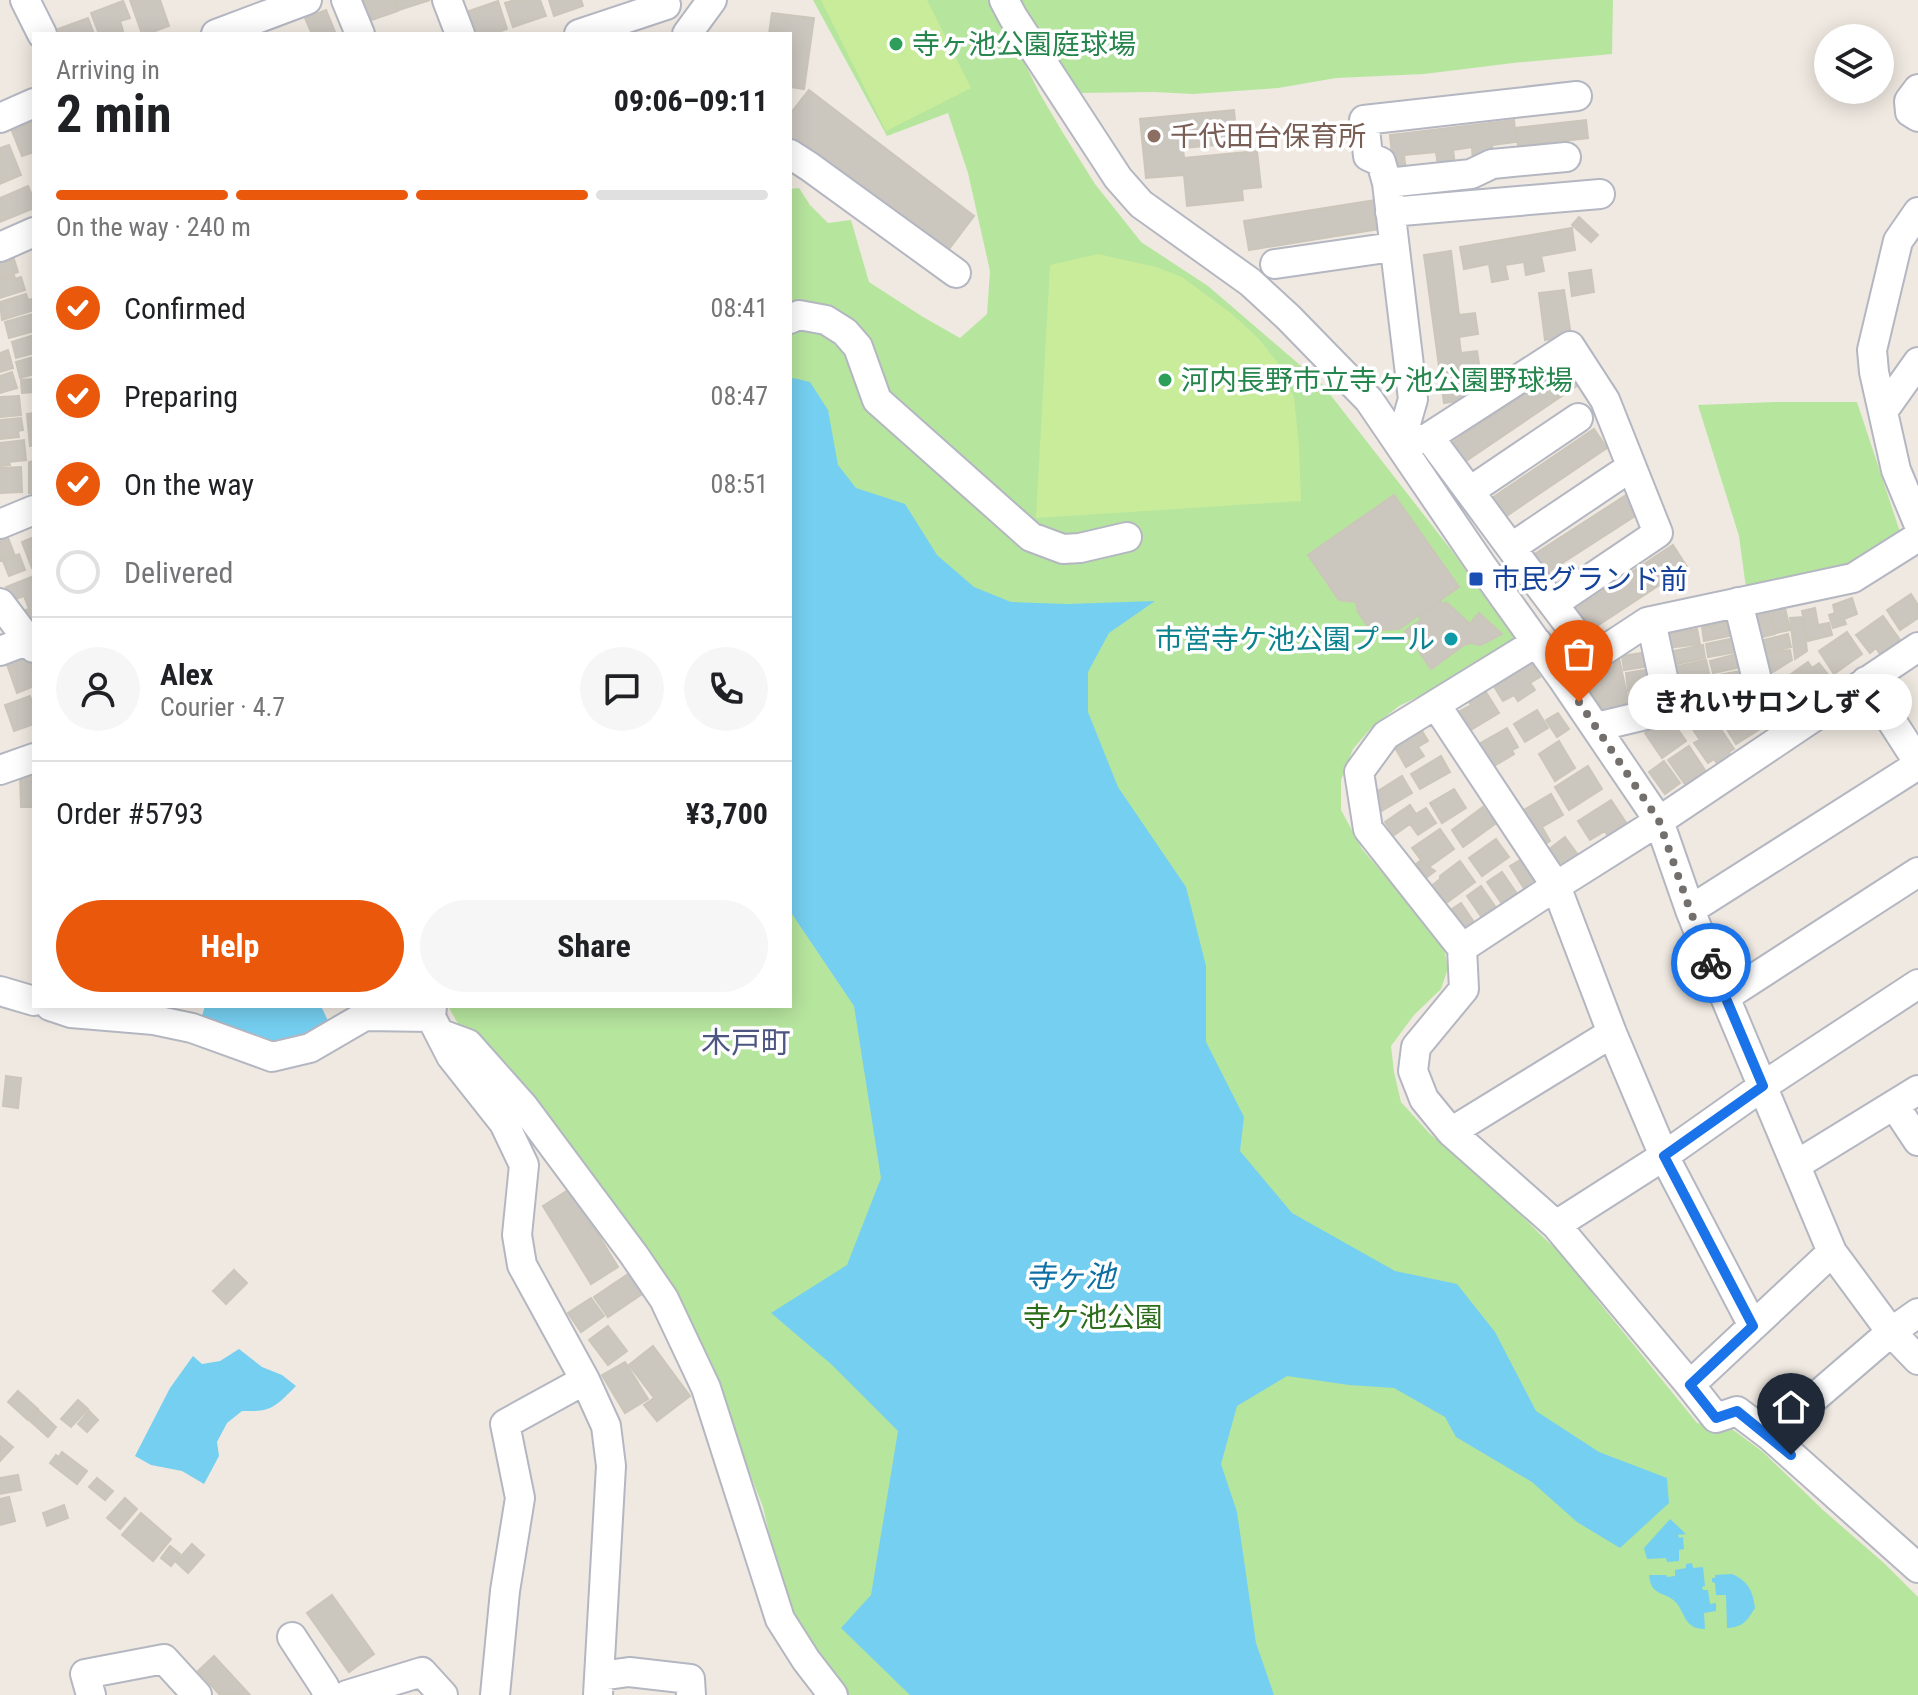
<!DOCTYPE html>
<html lang="en">
<head>
<meta charset="utf-8">
<style>
  :root { --surface:#fff; --page:#f6f6f6; --text:#202124; --muted:#757577; --line:#e0e0e0; --accent:#ea580c }
  body { margin:0; font-family:"Roboto Condensed","Noto Sans JP",sans-serif; background:var(--page); color:var(--text); height:100vh; display:flex; flex-direction:column; font-size:30px; white-space:nowrap }
  * { box-sizing:border-box; margin:0 }
  p { font-size:26px; color:var(--muted) }
  .icon { flex:none; width:44px; height:44px; fill:none; stroke:currentColor; stroke-width:2; stroke-linecap:round; stroke-linejoin:round }
  .map { position:relative; flex:1; overflow:hidden }
  .sheet { position:absolute; left:32px; top:32px; width:760px; height:976px; display:flex; flex-direction:column; background:var(--surface); border-radius:0px; box-shadow:0 4px 20px #0003 }
  .sheet>* { flex:none }
  .controls { position:absolute; left:1814px; top:24px; display:grid; gap:16px }
  .controls a { display:grid; place-items:center; width:80px; height:80px; border-radius:50%; background:var(--surface); box-shadow:0 4px 20px #0003; font-size:40px }
  .pin { position:absolute; display:grid; place-items:center; width:68px; height:68px; color:#fff; margin:-82px -34px; border-radius:50% 50% 50% 0; rotate:-45deg; box-shadow:0 0 8px #0007 }
  .pin .icon { rotate:45deg }
  .courier { position:absolute; display:grid; place-items:center; width:80px; height:80px; margin:-40px; border:6px solid #1a73e8; border-radius:50%; background:#fff; color:#222; box-shadow:0 2px 10px #0007 }
  .bubble { position:absolute; height:56px; border-radius:28px; background:var(--surface); box-shadow:0 4px 20px #0003; font-size:26px; font-weight:700; line-height:56px; text-align:center }
  .headline em { font-style:normal; font-weight:700 }
  .headline div { display:flex; flex-direction:column-reverse }
  .headline { display:flex; align-items:center; justify-content:space-between; height:136px; padding:0 24px }
  h1 { font-size:52px; font-weight:700; line-height:60px }
  .bar { display:grid; grid-template-columns:repeat(4,1fr); gap:12px 8px; align-content:center; height:96px; padding:0 24px }
  .bar i { height:10px; border-radius:6px; background:var(--line) }
  .bar .selected { background:var(--accent) }
  .bar p { grid-column:span 4 }
  .line { display:flex; align-items:center; gap:20px; padding:0 24px; border-top:2px solid var(--line) }
  .line div { flex:1 }
  .round { display:grid; place-items:center; flex:none; width:84px; height:84px; border-radius:42px; background:var(--page) }
  ol { padding:0 24px; list-style:none }
  li { display:flex; align-items:center; gap:24px; height:88px }
  li p { margin-inline-start:auto }
  li .icon { padding:8px; border-radius:50%; background:var(--accent); color:#fff; stroke-width:4 }
  li:last-child { color:var(--muted) }
  li i { width:44px; height:44px; border:4px solid var(--line); border-radius:50% }
  .primary-button { display:flex; gap:16px; margin-top:auto; padding:16px 24px }
  .primary-button a { flex:1; height:92px; border-radius:48px; background:var(--accent); color:#fff; font-size:32px; font-weight:700; line-height:92px; text-align:center }
  .primary-button a+a { background:var(--page); color:var(--text) }
  .map>svg:first-child { display:block }
</style>
</head>
<body>
<div class="map">
<svg width="1918" height="1695" viewBox="0 0 1918 1695">
  <rect width="100%" height="100%" fill="#efe9e1"/>
  <path fill="#b6e59e" d="M813 0H993L1040 94 1063 133 1095 184 1141 242 1208 286 1322 384 1452 551 1515 639 1432 690 1399 706 1371 728 1353 749 1341 780V810L1362 849 1443 944 1448 968 1441 989 1414 1015 1391 1046 1394 1072 1401 1102 1430 1134 1490 1184 1543 1237 1569 1261 1598 1301 1697 1423 1732 1429 1763 1452 1823 1510 1885 1564 1918 1597V1695H847L817 1659 788 1608 782 1589 763 1507 708 1366 462 1031 448 1006H790V189L799 188 810 205 828 223 851 220 869 282 923 317 960 338 987 314 990 271 968 173 948 113 887 136Z
    M1015 0H1613L1612 54 1513 63 1424 74 1336 78 1278 88 1193 94 1154 92 1076 93 1057 58Z
    M1775 402H1857L1903 541 1853 572 1747 595 1739 536 1698 405Z"/>
  <path fill="#c9ec9a" d="M821 0H927L971 88 886 131Z
    M1098 254 1156 267 1182 277 1232 314 1259 339 1277 362 1294 397 1299 447 1301 501 1036 518 1050 265Z"/>
  <path fill="#75cff0" d="M793 378 810 382 828 410 838 465 856 488 905 504 937 555 974 587 1011 602 1067 604 1155 601 1109 633 1088 672V712L1118 787 1186 887 1206 966V1042L1244 1117 1240 1151 1292 1213 1395 1271 1457 1284 1495 1332 1536 1411 1599 1452 1667 1478 1669 1503 1620 1548 1577 1522 1532 1482 1456 1437 1445 1417 1394 1388 1349 1385 1287 1376 1237 1406 1221 1464 1237 1512 1256 1643 1274 1695H910L841 1628 871 1595 898 1431 831 1364 771 1313 847 1265 881 1178 854 1006 790 911V379Z
    M205 1006H321L330 1025 287 1046 260 1044 200 1022Z
    M239 1349 262 1367 282 1375 296 1386C275 1407 272 1412 242 1411L227 1423 217 1442 219 1456 204 1484 182 1471 151 1465 135 1456 170 1388 193 1356 202 1364 220 1361Z
    M1670 1519 1686 1534 1678 1535 1679 1538 1683 1537 1684 1549 1679 1550V1561L1667 1562 1666 1558 1647 1559 1644 1548Z
    M1692 1563 1693 1568 1703 1567 1705 1586 1702 1587 1703 1590H1708L1710 1604 1716 1603V1611L1704 1613 1705 1629C1686 1629 1686 1617 1678 1605 1668 1590 1651 1599 1649 1575H1666L1667 1577 1675 1576V1570L1686 1568V1564Z
    M1732 1574C1748 1581 1753 1591 1755 1608 1747 1621 1743 1627 1727 1628L1726 1595H1716L1715 1583 1712 1582V1578H1715V1575Z"/>
  <path fill="#cbc7bf" stroke="#cbc5ba" stroke-width="2" d="M130 0H160L169 26 147 34H142Z
    M359 0H394L398 11 366 22Z
    M396 0H430L399 10Z
    M515 0H540L546 16 513 27 505 3Z
    M549 0H581L583 6 554 16Z
    M123 1 130 18 120 21 123 31 115 34H99L91 13Z
    M498 1 507 29 493 34H467L460 14Z
    M326 10 335 32 312 34 305 18Z
    M772 13 814 18 804 89 790 87V34H769Z
    M88 18 94 34H60L58 29Z
    M809 90 974 216 943 257 790 140V114Z
    M1234 110 1237 143 1183 148 1184 158 1257 151 1261 187 1242 189 1243 200 1187 206 1184 175 1146 178 1140 119Z
    M1514 120 1516 142 1492 145 1494 159 1473 162 1472 147 1453 150 1455 165 1438 167 1436 152 1404 155 1406 172 1394 174 1390 135Z
    M1586 120 1588 138 1518 146 1516 128Z
    M34 121V152L22 156 12 131Z
    M9 145 21 175 0 184V148Z
    M28 186 34 200V208L0 222V198Z
    M1376 200 1380 229 1249 250 1244 221Z
    M1579 217 1598 235 1591 242 1572 225Z
    M1572 228 1575 250 1541 256 1544 271 1526 275 1524 262 1505 265 1508 279 1492 282 1489 264 1464 269 1460 247Z
    M1451 251 1459 315 1475 313 1478 334 1459 337 1461 353 1477 351 1480 370 1463 373 1466 390 1482 388 1483 397 1444 403 1424 255Z
    M0 259H4L5 262 14 259 18 272 0 278Z
    M1591 270 1594 292 1572 296 1569 273Z
    M14 275 15 279 21 277 25 290 0 298V279Z
    M1564 290 1571 336 1545 340 1539 293Z
    M26 294 28 300 32 299 34 310 2 320 0 302Z
    M33 314 34 331 9 338 5 322Z
    M34 335V353L16 358 12 342Z
    M8 350 13 368 0 372V353Z
    M34 357V374L20 378 16 362Z
    M1572 362 1584 381 1460 465 1447 446Z
    M12 372 17 388 0 393V376Z
    M34 379V392L22 393 21 380Z
    M19 396 21 415 0 417V397Z
    M34 413V445L30 446 27 414Z
    M21 418 23 430 18 431 19 437 0 439V420Z
    M1594 429 1607 448 1502 519 1489 500Z
    M24 440 26 460 9 462 10 465 0 466V443Z
    M34 461V493H29V462Z
    M21 467 22 492 0 493V468Z
    M1634 490 1646 509 1542 576 1530 557Z
    M1394 495 1459 587 1399 629 1384 630 1367 625 1358 612 1356 602 1339 600 1308 555Z
    M7 535 15 556 0 561V537Z
    M34 537V568H32L22 542Z
    M1673 545 1687 567 1583 635 1569 613Z
    M19 554 25 570 9 576 3 561Z
    M34 576V623L31 624 26 610 29 609 24 596 11 601 6 587Z
    M1686 581 1687 590 1667 594 1665 586Z
    M1911 594 1918 605V618L1900 630 1887 610Z
    M1852 598 1857 614 1844 619 1846 624 1833 628 1829 615 1835 613 1833 605Z
    M1440 601 1444 605 1446 602 1470 624 1479 613 1502 634 1481 645 1470 643 1464 645 1431 669 1405 631 1421 620 1419 616Z
    M1785 608 1790 630 1776 633 1771 611Z
    M1815 608 1818 625 1829 623 1832 635 1808 641 1802 611Z
    M1769 612 1775 634 1758 638 1753 615Z
    M1883 616 1900 640 1880 654 1876 648 1870 653 1856 635Z
    M1803 617 1807 651 1795 659 1790 618Z
    M1732 621 1734 635 1704 641 1702 627Z
    M1697 629 1700 644 1669 648 1667 634Z
    M1847 632 1862 654 1834 674 1819 651Z
    M1788 634 1791 647 1763 654 1760 641Z
    M1735 638 1737 652 1708 657 1706 644Z
    M1703 645 1705 658 1672 665 1669 652Z
    M1790 650 1792 660 1773 672 1764 673 1761 654Z
    M27 652 34 673V686L17 693 5 659Z
    M1648 652 1650 666 1624 670 1622 656Z
    M1737 654 1741 667 1713 673 1710 661Z
    M1619 658 1629 705 1609 718 1583 681Z
    M1529 659 1540 677 1530 683 1535 690 1518 701 1514 695 1503 701 1492 683Z
    M1706 660 1709 673 1677 680 1674 667Z
    M1808 662 1812 668 1819 663 1830 677 1801 698 1787 677Z
    M1652 669 1654 683 1641 684 1640 690 1628 691 1626 673Z
    M1741 671 1744 686 1716 691 1713 676Z
    M1708 676 1710 691 1681 697 1678 683Z
    M1783 686 1794 703 1770 719 1759 702Z
    M1484 689 1499 713 1464 734 1453 715 1471 705 1467 699Z
    M1643 691 1644 696 1659 694 1661 705 1632 709 1629 693Z
    M30 696 34 708V724L14 731 5 705Z
    M1738 699 1744 708 1754 702 1768 724 1736 744 1717 713Z
    M1537 710 1548 728 1525 742 1514 724Z
    M1558 713 1569 729 1557 737 1546 720Z
    M1703 716 1712 729 1718 725 1734 749 1729 752 1733 759 1720 768 1714 759 1708 763 1694 743 1700 740 1690 725Z
    M1669 717 1686 741 1662 758 1645 733Z
    M1419 726 1428 741 1418 747 1424 756 1406 767 1392 742Z
    M1507 728 1518 747 1512 750 1514 754 1494 766 1490 760 1481 765 1472 748Z
    M1559 741 1575 768 1555 781 1539 754Z
    M1689 746 1707 773 1687 787 1668 760Z
    M1441 756 1450 772 1420 789 1411 774Z
    M1664 761 1680 783 1665 794 1649 772Z
    M1588 766 1602 789 1569 810 1555 787Z
    M34 773V807H21L20 774Z
    M1402 776 1412 793 1380 812 1370 796Z
    M1454 789 1466 808 1442 823 1430 803Z
    M1551 794 1563 815 1542 827 1550 841 1537 849 1517 814Z
    M1611 800 1627 824 1608 836 1605 831 1590 840 1578 821Z
    M1410 805 1416 814 1426 808 1436 823 1418 835 1410 824 1394 835 1385 822Z
    M1483 807 1495 824 1463 847 1452 830Z
    M1440 829 1454 849 1429 867 1435 871 1419 883 1410 869 1421 860 1412 848Z
    M1565 837 1578 855 1557 871 1543 854Z
    M1496 839 1509 857 1482 876 1469 858Z
    M1525 857 1545 888 1530 898 1510 866Z
    M1460 861 1475 882 1442 906 1429 888 1440 879V876Z
    M1502 872 1522 901 1507 911 1487 882Z
    M1481 886 1501 915 1487 925 1467 896Z
    M1461 903 1480 931 1466 941 1447 912Z
    M6 1076 21 1078 18 1108 3 1106Z
    M570 1189 618 1267 591 1284 543 1206Z
    M234 1270 247 1283 226 1304 213 1291Z
    M634 1270 648 1290 608 1317 594 1297Z
    M591 1298 604 1316 581 1332 568 1313Z
    M608 1326 627 1351 608 1365 589 1340Z
    M653 1346 690 1396 657 1421 644 1405 654 1398 629 1365Z
    M625 1362 648 1399 625 1413 602 1375Z
    M18 1391 38 1409 28 1420 8 1402Z
    M78 1400 88 1409 71 1427 61 1419Z
    M39 1411 56 1427 48 1437 30 1421Z
    M89 1411 98 1420 87 1432 78 1424Z
    M0 1436 13 1447 0 1461Z
    M62 1452 87 1471 77 1484 50 1463 56 1455 59 1457Z
    M18 1475 21 1490 0 1494V1478Z
    M97 1478 113 1491 105 1500 89 1487Z
    M9 1497 15 1521 0 1525V1499Z
    M125 1498 137 1509 120 1529 107 1518Z
    M64 1505 68 1518 47 1526 43 1513Z
    M141 1513 171 1539 153 1561 122 1535Z
    M192 1544 204 1555 188 1573 176 1562Z
    M170 1546 180 1554 171 1566 161 1558Z
    M332 1595 374 1654 349 1672 307 1613Z
    M214 1656 250 1695H220L198 1671Z"/>
  <g fill="none" stroke-linecap="round" stroke-linejoin="round">
    <defs>
      <path id="minor" d="M25 0 42 34
        M346 0 360 34
        M447 0 460 34
        M1004 0 1013 17 1118 178 1141 204 1250 282 1288 317 1369 400 1482 566 1562 678 1659 821 1690 910 1725 997 1832 1252 1891 1332 1918 1360
        M216 34 307 0
        M579 34 666 5
        M687 34 712 0
        M1918 89 1909 101 1910 112 1918 117
        M0 118 34 103
        M790 154 810 167 956 273
        M1387 183 1471 174 1492 164 1566 157
        M1390 212 1600 194
        M1918 212 1898 241 1872 350 1874 372 1896 470 1918 523
        M0 247 34 232
        M1275 264 1393 247
        M790 319 799 315 826 320 845 332 858 347 877 400 1031 537 1063 549 1080 548 1127 537
        M1884 410 1918 362
        M1429 437C1484 510 1537 585 1594 657
        M1400 444 1413 399 1387 183 1381 162 1368 156 1364 120 1577 96
        M1400 444 1429 437 1570 346 1605 400 1658 533 1553 604
        M1470 491 1578 418
        M0 524 34 510
        M1512 547 1631 467
        M0 603 34 648
        M1651 621 1670 710
        M1537 642 1386 735 1359 772 1368 829 1462 948 1464 989 1416 1047 1413 1071 1424 1099 1451 1132 1556 1225 1690 1385 1716 1418 1737 1411 1770 1436 1918 1568
        M0 651 34 638
        M1562 678 1647 622 1853 578 1918 537
        M1866 681 1918 762
        M1436 705 1556 886 1612 1033 1664 1156 1753 1326
        M1596 727 1759 688 1738 602
        M0 770 34 758
        M1690 910 1918 765
        M1462 948 1556 886 1659 821 1918 647
        M0 991 34 1001
        M1725 997 1918 872
        M50 1006 71 1013 154 1020 192 1028 272 1057 310 1048 365 1016 431 1017
        M432 1006 431 1017 451 1056 504 1123 524 1165 517 1235 522 1265 585 1380 606 1426 611 1466 598 1695
        M441 1034 468 1044 524 1107 634 1255 664 1299 706 1388 780 1619 806 1660 833 1695
        M1894 1105 1918 1141
        M1451 1132 1612 1033
        M1796 1165 1918 1090
        M1556 1225 1664 1156 1763 1086 1918 984
        M1690 1385 1832 1252
        M1770 1436 1891 1332 1918 1313
        M292 1637 324 1686 328 1695
        M600 1676 629 1672 690 1679 691 1695
        M91 1695 85 1674 164 1659 197 1695
        M347 1695 422 1672 443 1695
        M495 1695 505 1591 520 1498 505 1424 585 1380"/>
    </defs>
    <use href="#minor" stroke="#b4b7c1" stroke-width="32"/>
    <use href="#minor" stroke="#fff" stroke-width="28"/>
  </g>
  <g fill="none" stroke-linecap="round" stroke-linejoin="round">
    <path stroke="#726f6d" stroke-width="8" stroke-dasharray="0 14.4" d="M1579 702 1659 821 1690 910 1711 963"/>
    <path stroke="#1a73e8" stroke-width="10" d="M1711 963 1763 1086 1664 1156 1753 1326 1690 1385 1716 1418 1737 1411 1791 1455"/>
  </g>
  <g fill="#2e9e5b" stroke="#fff" stroke-width="3">
    <circle cx="896" cy="44" r="8"/>
    <circle cx="1165" cy="380" r="8"/>
  </g>
  <circle fill="#8d6e63" stroke="#fff" stroke-width="3" cx="1154" cy="136" r="8"/>
  <rect fill="#1a4fb4" stroke="#fff" stroke-width="3" x="1468" y="571" width="16" height="16" rx="4"/>
  <circle fill="#0f9aa8" stroke="#fff" stroke-width="3" cx="1451" cy="639" r="8"/>
  <g text-anchor="middle" stroke-width="7" stroke-linejoin="round" paint-order="stroke">
    <g font-size="28" fill="#27864d" stroke="#fff" text-anchor="start">
      <text x="912" y="54">寺ヶ池公園庭球場</text>
      <text x="1181" y="390">河内長野市立寺ヶ池公園野球場</text>
    </g>
    <g font-size="28" fill="#785e54" stroke="#fff" text-anchor="start">
      <text x="1170" y="146">千代田台保育所</text>
    </g>
    <g font-size="28" fill="#164399" stroke="#fff" text-anchor="start">
      <text x="1492" y="589">市民グランド前</text>
    </g>
    <g font-size="28" fill="#0d838f" stroke="#fff" text-anchor="end">
      <text x="1435" y="649">市営寺ケ池公園プール</text>
    </g>
    <g font-size="28" fill="#2c6e1b" stroke="#fff">
      <text x="1093" y="1327">寺ケ池公園</text>
    </g>
    <g font-size="30" fill="#4d5680" stroke="#fff">
      <text x="746" y="1053">木戸町</text>
    </g>
    <g font-size="30" font-style="italic" fill="#0d6fa3" stroke="#fff">
      <text x="1070" y="1287">寺ヶ池</text>
    </g>
  </g>
</svg>
<div class="controls">
<a><svg class="icon" aria-label="layers" viewBox="0 0 24 24"><path d="M12 4l9 5-9 5-9-5zM3 14l9 5 9-5"/></svg></a>
</div>
<div class="pin" style="left:1579px;top:702px;background:#ea580c"><svg class="icon" aria-label="bag" viewBox="0 0 24 24"><path d="M5 8h14l-1 12H6zM9 8a3 3 0 0 1 6 0"/></svg></div>
<div class="pin" style="left:1791px;top:1455px;background:#1f2937"><svg class="icon" aria-label="home" viewBox="0 0 24 24"><path d="M3 11l9-7 9 7M6 9v11h12V9"/></svg></div>
<div class="courier" style="left:1711px;top:963px"><svg class="icon" aria-label="bike" viewBox="0 0 24 24"><circle cx="6" cy="16" r="4"/><circle cx="18" cy="16" r="4"/><path d="M6 16l4-8h5l3 8M10 8l3 8H6M13 5h3"/></svg></div>
<div class="bubble" style="left:1628px;top:674px;width:284px">きれいサロンしずく</div>
<section class="sheet">
<div class="headline"><div><h1>2 min</h1><p>Arriving in</p></div><em>09:06–09:11</em></div>
<div class="bar"><i class="selected"></i><i class="selected"></i><i class="selected"></i><i></i><p>On the way · 240 m</p></div>
<ol>
<li><svg class="icon" aria-label="check" viewBox="0 0 24 24"><path d="M5 12l5 5 9-10"/></svg>Confirmed<p>08:41</p></li>
<li><svg class="icon" aria-label="check" viewBox="0 0 24 24"><path d="M5 12l5 5 9-10"/></svg>Preparing<p>08:47</p></li>
<li><svg class="icon" aria-label="check" viewBox="0 0 24 24"><path d="M5 12l5 5 9-10"/></svg>On the way<p>08:51</p></li>
<li><i></i>Delivered</li>
</ol>
<div class="line" style="height:144px"><a class="round"><svg class="icon" aria-label="person" viewBox="0 0 24 24"><circle cx="12" cy="8" r="4"/><path d="M4 21q1-7 8-7t8 7"/></svg></a><div><b>Alex</b><p>Courier · 4.7</p></div><a class="round"><svg class="icon" aria-label="chat" viewBox="0 0 24 24"><path d="M4 5h16v11H9l-5 4z"/></svg></a><a class="round"><svg class="icon" aria-label="phone" viewBox="0 0 24 24"><path d="M5 4h4l2 5-3 2q2 4 5 5l2-3 5 2v4C11 20 4 13 5 4z"/></svg></a></div>
<div class="line" style="height:104px"><div>Order #5793</div><b>¥3,700</b></div>
<div class="primary-button"><a>Help</a><a>Share</a></div>
</section>
</div>
</body>
</html>
